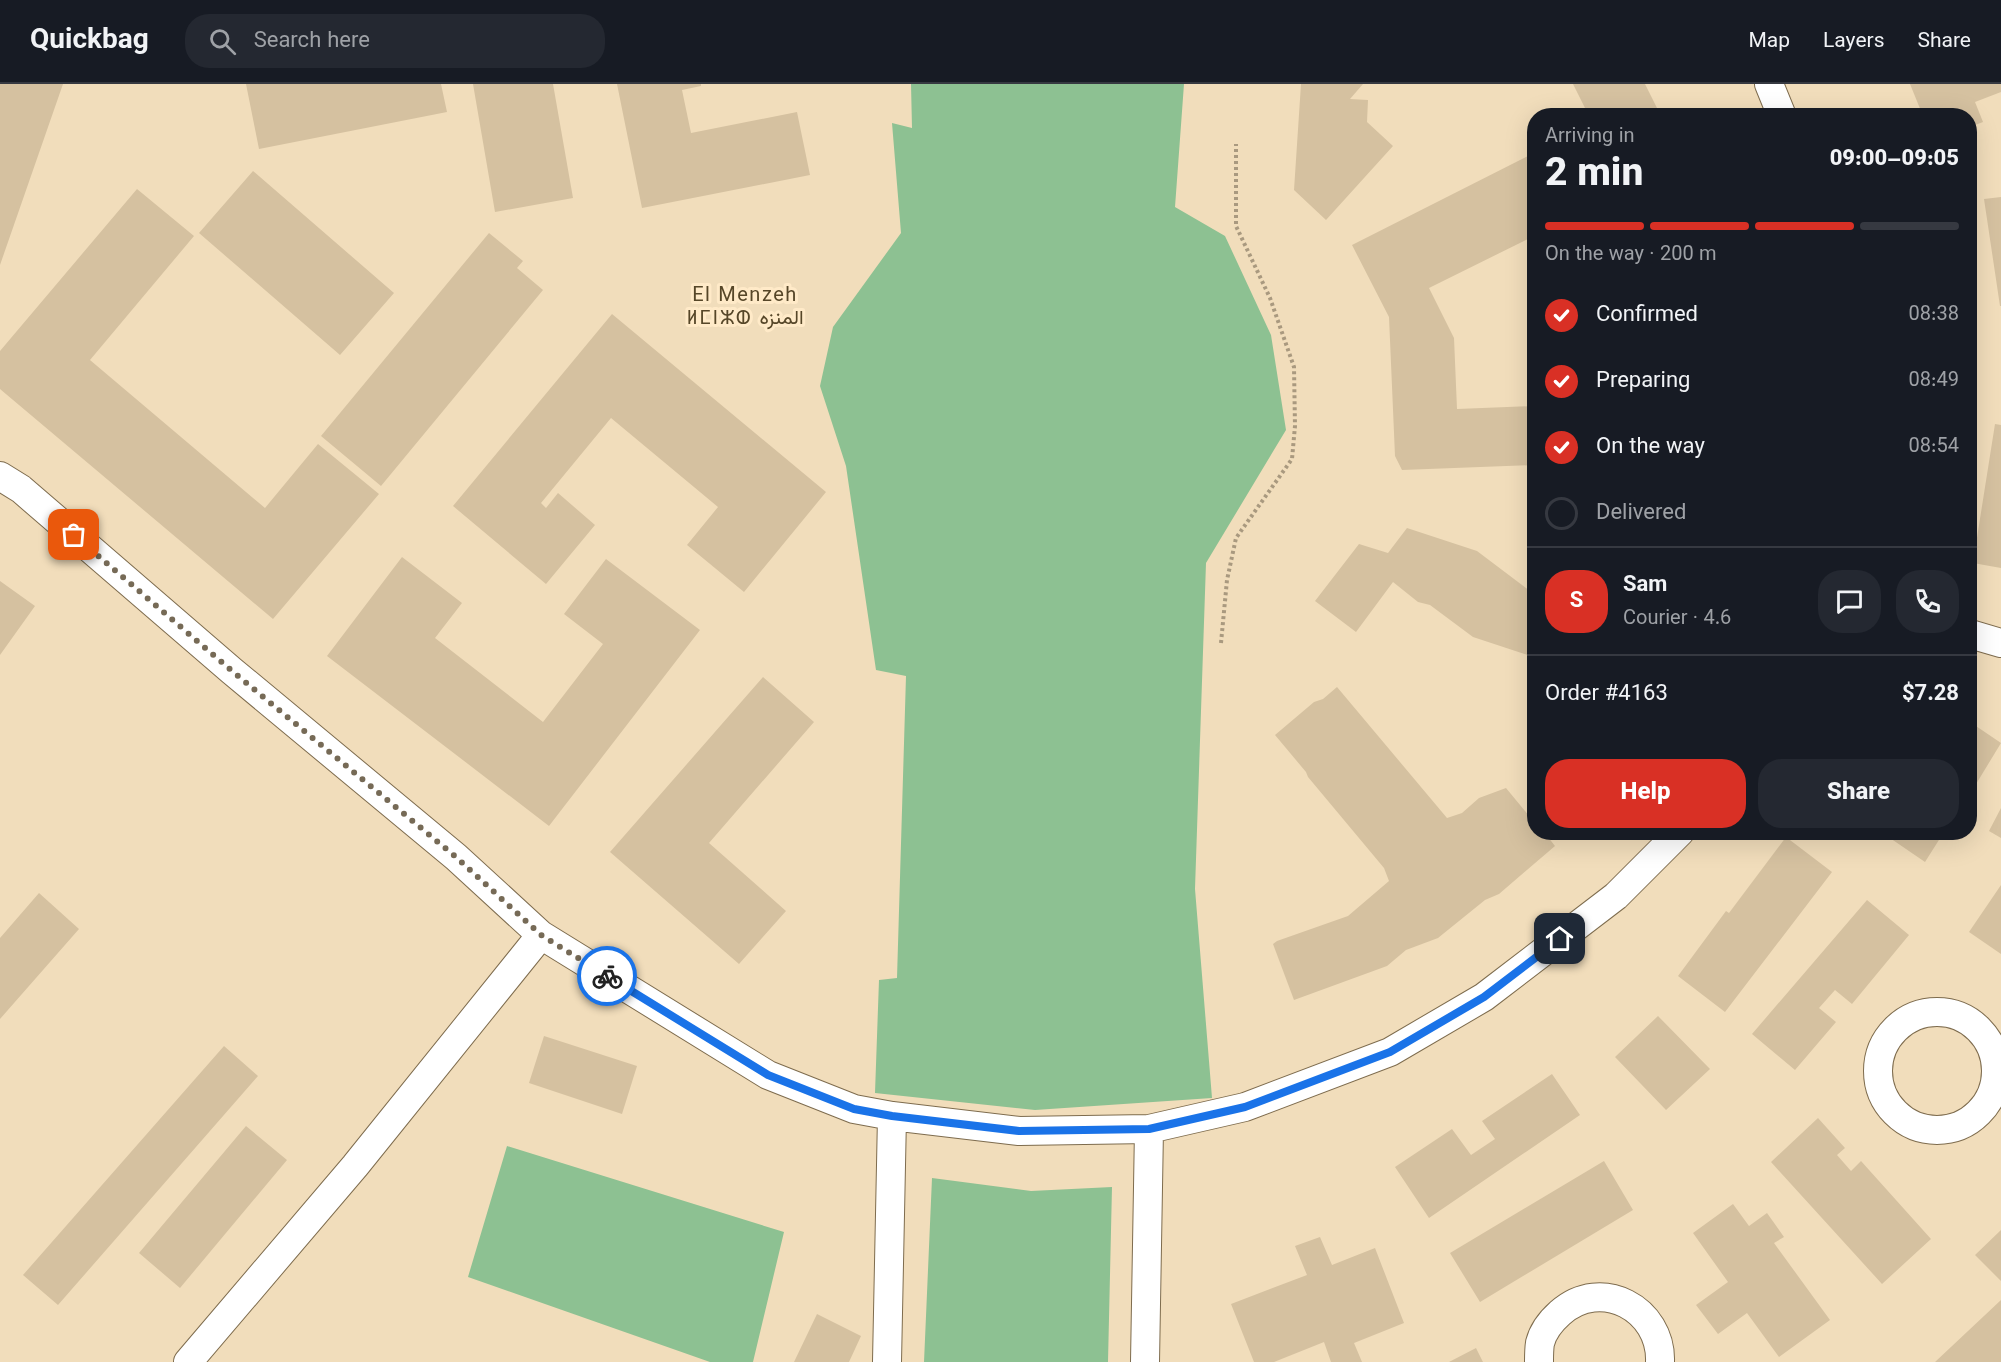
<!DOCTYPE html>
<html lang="en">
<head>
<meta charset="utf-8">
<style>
  :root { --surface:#171b24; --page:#242831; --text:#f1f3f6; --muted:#9ea1a6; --line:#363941; --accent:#d93025 }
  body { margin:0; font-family:Georgia,Vazirmatn,"Noto Sans Tifinagh",serif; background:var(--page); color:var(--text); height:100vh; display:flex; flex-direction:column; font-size:22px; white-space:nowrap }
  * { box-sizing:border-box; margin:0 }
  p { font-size:20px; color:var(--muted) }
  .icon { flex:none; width:33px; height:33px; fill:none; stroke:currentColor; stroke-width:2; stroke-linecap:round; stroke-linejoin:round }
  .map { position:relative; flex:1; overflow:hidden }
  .drawer { position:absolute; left:1527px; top:24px; width:450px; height:732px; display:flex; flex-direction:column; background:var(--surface); border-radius:24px; box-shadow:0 6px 24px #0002 }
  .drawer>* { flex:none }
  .pin { position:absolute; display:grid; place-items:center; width:51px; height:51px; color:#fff; margin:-26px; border-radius:12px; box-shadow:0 3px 9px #0006 }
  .courier { position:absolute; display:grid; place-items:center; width:60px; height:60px; margin:-30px; border:4px solid #1a73e8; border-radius:50%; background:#fff; color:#222; box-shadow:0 2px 8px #0007 }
  .summary em { font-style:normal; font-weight:800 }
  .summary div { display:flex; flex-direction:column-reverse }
  .summary { display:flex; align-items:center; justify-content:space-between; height:102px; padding:0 18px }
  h1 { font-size:39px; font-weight:800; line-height:45px }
  .bar { display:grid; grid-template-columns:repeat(4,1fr); gap:9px 6px; align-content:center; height:72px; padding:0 18px }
  .bar i { height:8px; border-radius:4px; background:var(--line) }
  .bar .active { background:var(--accent) }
  .bar p { grid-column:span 4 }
  .line { display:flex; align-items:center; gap:15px; padding:0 18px; border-top:2px solid var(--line) }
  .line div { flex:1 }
  .round { display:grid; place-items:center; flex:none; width:63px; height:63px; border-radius:24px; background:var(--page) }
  ol { padding:0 18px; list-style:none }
  li { display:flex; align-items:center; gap:18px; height:66px }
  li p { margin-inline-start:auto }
  li .icon { padding:6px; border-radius:50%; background:var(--accent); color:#fff; stroke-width:4 }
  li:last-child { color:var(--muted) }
  li i { width:33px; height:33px; border:3px solid var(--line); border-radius:50% }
  .action { display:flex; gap:12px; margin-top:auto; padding:12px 18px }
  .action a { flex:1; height:69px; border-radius:24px; background:var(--accent); color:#fff; font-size:24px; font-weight:800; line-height:69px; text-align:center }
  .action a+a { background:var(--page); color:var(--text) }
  header { display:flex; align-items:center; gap:36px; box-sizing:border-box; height:84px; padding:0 30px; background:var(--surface); border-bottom:2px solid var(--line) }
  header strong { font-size:28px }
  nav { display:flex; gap:33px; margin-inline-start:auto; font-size:21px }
  .search { width:420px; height:54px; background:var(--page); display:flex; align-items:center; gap:15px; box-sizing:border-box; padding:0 21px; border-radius:24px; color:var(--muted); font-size:22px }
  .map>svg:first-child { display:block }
</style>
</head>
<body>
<header>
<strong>Quickbag</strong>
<div class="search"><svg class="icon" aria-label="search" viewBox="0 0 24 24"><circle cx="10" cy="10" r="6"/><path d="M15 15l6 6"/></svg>Search here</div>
<nav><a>Map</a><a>Layers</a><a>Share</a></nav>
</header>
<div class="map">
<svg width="2001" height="1278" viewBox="0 0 2001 1278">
  <rect width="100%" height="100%" fill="#f1ddbb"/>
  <path fill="#8dc192" d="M911 0H1184L1175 123 1225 152 1271 251 1286 346 1206 479 1195 805 1212 1014 1035 1026 875 1009 879 896 897 894 906 592 876 586 846 382 820 302 833 243 901 149 892 39 912 44Z
    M507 1062 784 1148 753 1278H710L468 1193Z
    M932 1094 1031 1107 1112 1103 1108 1278H924Z"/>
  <path fill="#d5c1a0" d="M0 0H63L0 181Z
    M246 0H441L447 28 259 65Z
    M473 0H553L573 114 495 128Z
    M617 0H701V2L682 6 691 49 797 28 810 91 642 124Z
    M1301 0H1363L1350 15 1368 16 1367 38 1393 62 1326 136 1294 106Z
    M1573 0H1645L1661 32H1589Z
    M1910 0H2001V8L1975 18 1983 38 1970 43V32H1923Z
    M1534 69V152L1429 204 1454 254 1457 325 1534 322V381L1402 386 1395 372 1389 233 1352 161Z
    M253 87 394 209 340 271 199 149Z
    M137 105 194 152 90 276 265 424 318 360 379 410 273 535 0 305V267Z
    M2001 113V222H2000L1984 115Z
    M489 149 523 177 517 184 543 206 381 402 321 352Z
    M612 230 826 408 744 508 687 461 718 423 611 334 541 419 546 424 558 409 595 441 546 500 453 422Z
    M1995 340 2001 341V484L1973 479Z
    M1407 444 1477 467 1534 510V573L1473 553 1430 521 1418 518 1393 498 1356 548 1315 517 1359 460 1388 469Z
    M402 473 462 519 435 554 543 638 603 560 564 530 606 475 700 546 549 742 327 572Z
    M0 497 35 522 0 571Z
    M763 593 814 638 709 759 786 827 739 880 610 768Z
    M1337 603 1447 734 1462 729 1479 714 1506 704 1534 738V748H1544L1555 762 1499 810 1485 816 1438 854 1406 866 1387 882 1294 916 1273 860 1277 857 1348 832 1389 797 1384 784 1308 693 1306 688 1275 651 1314 618 1323 615Z
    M1970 638 2001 659 1970 710Z
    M2001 724V754L1989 747Z
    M1889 748H1944L1925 778 1887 752Z
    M1786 753 1832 788 1725 928 1678 892 1726 827 1729 829Z
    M2001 801V870L1969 848Z
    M39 809 79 845 0 935V854Z
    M1867 816 1909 851 1852 920 1835 906 1819 924 1836 938 1795 986 1752 950Z
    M1658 932 1710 985 1666 1026 1615 973Z
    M544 952 637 982 622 1030 529 999Z
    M224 962 258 992 58 1221 23 1191Z
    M1552 990 1580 1031 1429 1134 1395 1083 1452 1045 1471 1071 1495 1055 1482 1037Z
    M1818 1034 1845 1064 1837 1071 1851 1087 1861 1077 1931 1155 1882 1200 1771 1078Z
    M246 1042 287 1076 180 1204 139 1169Z
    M1604 1077 1633 1126 1480 1218 1450 1169Z
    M1733 1120 1749 1142 1767 1129 1784 1153 1774 1159 1830 1236 1779 1273 1747 1229 1718 1250 1696 1221 1728 1198 1693 1149Z
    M2001 1146V1197L1975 1171Z
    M1320 1153 1332 1181 1375 1164 1404 1239 1354 1259 1362 1278H1331L1324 1258 1274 1278H1254L1231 1220 1307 1191 1295 1162Z
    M2001 1216V1278H1935Z
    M817 1230 861 1252 849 1278H794Z
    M1476 1264 1483 1278H1449Z"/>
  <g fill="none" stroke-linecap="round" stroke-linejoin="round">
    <defs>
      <path id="street" d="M1769 0 1782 32
        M0 392 21 405 232 587 456 773 541 851 768 991 854 1025 892 1032 1019 1047 1149 1045 1245 1023 1390 968 1484 913 1616 812 1680 748
        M1970 550 2001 559
        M1878 987a59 59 0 1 1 118 0a59 59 0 1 1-118 0Z
        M188 1278 355 1082 541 851
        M887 1278 892 1032
        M1145 1278 1149 1045
        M1539 1278C1539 1272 1539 1265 1540 1259 1543 1247 1551 1237 1560 1229 1601 1192 1662 1225 1660 1278"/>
    </defs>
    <use href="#street" stroke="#7e6c4e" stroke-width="30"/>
    <path stroke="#a9997f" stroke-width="4" stroke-dasharray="3 3" stroke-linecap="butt" d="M1221 559 1227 496 1236 454 1292 375 1295 342 1294 283 1270 214 1236 142V60"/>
    <use href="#street" stroke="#fff" stroke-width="28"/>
  </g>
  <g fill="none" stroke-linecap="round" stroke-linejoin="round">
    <path stroke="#766a56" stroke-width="6" stroke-dasharray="0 10.8" d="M74 451 232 587 456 773 541 851 607 892"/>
    <path stroke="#1a73e8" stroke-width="8" d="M607 892 768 991 854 1025 892 1032 1019 1047 1149 1045 1245 1023 1390 968 1484 913 1560 855"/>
  </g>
  <g text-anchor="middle" stroke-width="6" stroke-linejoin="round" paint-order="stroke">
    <g font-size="20" letter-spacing="1.5" fill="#564628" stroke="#ffeac8">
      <text x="745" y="217">El Menzeh<tspan x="745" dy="23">ⵍⵎⵏⵣⵀ المنزه</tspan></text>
    </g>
  </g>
</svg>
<div class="pin" style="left:74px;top:451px;background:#ea580c"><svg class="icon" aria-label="bag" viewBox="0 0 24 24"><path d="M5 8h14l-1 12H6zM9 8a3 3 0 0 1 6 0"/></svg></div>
<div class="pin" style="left:1560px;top:855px;background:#1f2937"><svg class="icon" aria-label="home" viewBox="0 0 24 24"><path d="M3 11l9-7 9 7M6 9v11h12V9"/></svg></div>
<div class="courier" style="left:607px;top:892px"><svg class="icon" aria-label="bike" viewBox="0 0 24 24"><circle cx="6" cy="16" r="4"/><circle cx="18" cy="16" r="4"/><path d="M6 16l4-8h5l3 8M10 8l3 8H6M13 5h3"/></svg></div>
<section class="drawer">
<div class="summary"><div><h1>2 min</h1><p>Arriving in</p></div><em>09:00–09:05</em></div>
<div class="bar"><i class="active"></i><i class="active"></i><i class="active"></i><i></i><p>On the way · 200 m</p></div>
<ol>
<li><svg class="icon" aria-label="check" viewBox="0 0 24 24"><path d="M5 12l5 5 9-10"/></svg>Confirmed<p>08:38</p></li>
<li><svg class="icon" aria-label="check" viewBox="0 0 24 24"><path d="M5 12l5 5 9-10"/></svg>Preparing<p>08:49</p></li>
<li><svg class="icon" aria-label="check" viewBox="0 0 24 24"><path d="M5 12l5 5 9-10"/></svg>On the way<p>08:54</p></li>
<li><i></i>Delivered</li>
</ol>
<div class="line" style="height:108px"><b class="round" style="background:var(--accent);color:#fff">S</b><div><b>Sam</b><p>Courier · 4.6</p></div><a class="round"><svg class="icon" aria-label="chat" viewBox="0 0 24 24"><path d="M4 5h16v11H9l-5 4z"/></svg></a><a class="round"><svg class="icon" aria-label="phone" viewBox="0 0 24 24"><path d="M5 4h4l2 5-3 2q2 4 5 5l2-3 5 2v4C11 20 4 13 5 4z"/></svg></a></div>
<div class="line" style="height:78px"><div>Order #4163</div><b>$7.28</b></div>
<div class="action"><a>Help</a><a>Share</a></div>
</section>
</div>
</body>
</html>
